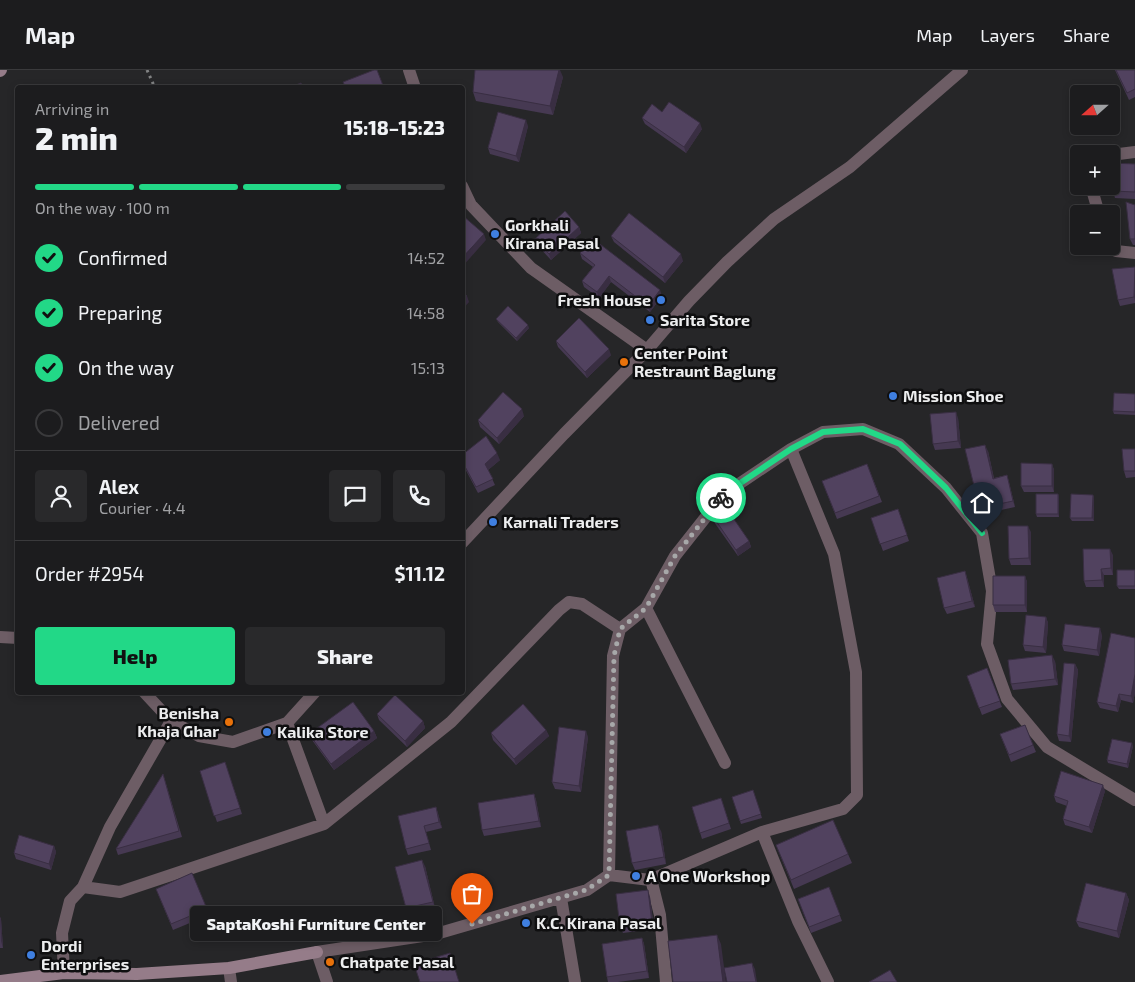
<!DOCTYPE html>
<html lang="en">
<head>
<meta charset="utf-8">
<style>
  :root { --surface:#1c1c1e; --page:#29292b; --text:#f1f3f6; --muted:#a0a1a4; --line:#3a3a3c; --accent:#22d887 }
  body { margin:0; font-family:"Exo 2",sans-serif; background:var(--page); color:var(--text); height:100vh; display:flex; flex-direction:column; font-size:19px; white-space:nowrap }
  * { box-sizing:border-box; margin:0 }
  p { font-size:16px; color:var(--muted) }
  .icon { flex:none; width:28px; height:28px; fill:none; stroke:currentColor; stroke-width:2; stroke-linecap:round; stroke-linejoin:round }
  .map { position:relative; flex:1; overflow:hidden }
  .side { position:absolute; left:15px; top:15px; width:450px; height:610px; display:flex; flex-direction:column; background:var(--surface); border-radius:5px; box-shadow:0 2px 8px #0003,0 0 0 1px var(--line) }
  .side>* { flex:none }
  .needle { width:32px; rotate:249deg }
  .buttons { position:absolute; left:1070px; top:15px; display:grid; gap:10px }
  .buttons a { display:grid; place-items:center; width:50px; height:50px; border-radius:5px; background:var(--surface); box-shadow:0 2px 8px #0003,0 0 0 1px var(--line); font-size:25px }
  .pin { position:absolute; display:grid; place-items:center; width:42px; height:42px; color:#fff; margin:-51px -21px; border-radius:50% 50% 50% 0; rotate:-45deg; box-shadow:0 0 5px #0007 }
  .pin .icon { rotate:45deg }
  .courier { position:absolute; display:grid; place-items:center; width:50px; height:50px; margin:-25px; border:4px solid #22d887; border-radius:50%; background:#fff; color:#222; box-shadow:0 1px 6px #0007 }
  .bubble { position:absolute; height:35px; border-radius:5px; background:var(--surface); box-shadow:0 2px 8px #0003,0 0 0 1px var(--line); font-size:16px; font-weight:800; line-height:35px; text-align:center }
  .headline em { font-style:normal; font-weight:800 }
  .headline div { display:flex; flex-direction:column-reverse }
  .headline { display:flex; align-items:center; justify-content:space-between; height:85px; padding:0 20px }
  h1 { font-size:32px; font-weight:800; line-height:38px }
  .bar { display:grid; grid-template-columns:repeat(4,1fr); gap:8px 5px; align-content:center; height:60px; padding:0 20px }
  .bar i { height:6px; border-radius:4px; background:var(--line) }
  .bar .on { background:var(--accent) }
  .bar p { grid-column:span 4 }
  .line { display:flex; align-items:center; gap:12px; padding:0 20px; border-top:1px solid var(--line) }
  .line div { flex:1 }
  .round { display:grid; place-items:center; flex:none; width:52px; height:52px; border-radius:5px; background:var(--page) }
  ol { padding:0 20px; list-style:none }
  li { display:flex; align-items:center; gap:15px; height:55px }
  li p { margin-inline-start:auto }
  li .icon { padding:5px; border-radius:50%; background:var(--accent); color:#111; stroke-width:4 }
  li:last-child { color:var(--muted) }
  li i { width:28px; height:28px; border:2px solid var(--line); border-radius:50% }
  .button { display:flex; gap:10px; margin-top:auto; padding:10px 20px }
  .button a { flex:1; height:58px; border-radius:5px; background:var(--accent); color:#111; font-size:20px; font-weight:800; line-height:58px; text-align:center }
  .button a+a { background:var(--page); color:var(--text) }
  header { display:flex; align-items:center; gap:30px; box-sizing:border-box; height:70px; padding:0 25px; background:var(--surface); border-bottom:1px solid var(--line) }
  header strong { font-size:24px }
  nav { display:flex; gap:28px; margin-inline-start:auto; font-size:18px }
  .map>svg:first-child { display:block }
</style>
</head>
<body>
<header>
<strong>Map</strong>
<nav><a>Map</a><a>Layers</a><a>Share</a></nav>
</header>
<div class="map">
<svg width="1135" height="912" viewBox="0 0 1135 912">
  <rect width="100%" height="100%" fill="#262628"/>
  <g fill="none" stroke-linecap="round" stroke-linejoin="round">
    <path stroke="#818283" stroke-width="3" stroke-dasharray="2.5 4" stroke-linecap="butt" d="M147 0 155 18"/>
    <path stroke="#6d5d65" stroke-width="12" d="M409 0 415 18
      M1111 85 1135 82
      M462 116 471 135 531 198 647 280
      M1091 116 1099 144
      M1111 172 1116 181 1135 183
      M462 473 564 364 647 280 689 231 727 192 774 149 850 97 962 0
      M646 538 725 693
      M0 567 18 568
      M144 622 171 651 199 666 233 672 287 653 315 622
      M287 653 324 754
      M762 762 798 851 828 912
      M609 805 650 810 762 762 843 739 857 725 856 602 834 484 791 379
      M651 809 660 845 666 912
      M83 817 120 822 324 754 451 652 559 540 569 532 582 534 620 559
      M561 828 575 912
      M229 898 231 912
      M64 903 62 863 70 831 83 817 110 757 171 651
      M327 912 317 882 436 864 587 820 609 805 613 586 620 559 646 538 675 486 724 424 791 379 823 362 863 359 899 374 946 418 982 463 992 521 987 574 1007 629 1047 677 1135 730"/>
    <path stroke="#957c89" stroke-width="12" d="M0 1 1 0
      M0 911 64 903 137 904 229 898 317 882"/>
  </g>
  <path fill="#463952" d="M1115 0H1135V27L1129 30Z
    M563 7 553 45 476 31 473 22Z
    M662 42 702 59 686 83 645 54 642 48Z
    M528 56 519 92 490 84 488 78Z
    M1135 94V129L1115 128 1113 121Z
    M1135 135V175H1133L1130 169Z
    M579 157 581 163 551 190 537 175 535 169Z
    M611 166 683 191 665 213 614 172Z
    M580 183 662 226 650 242 611 212 599 228 584 217 582 211 593 197 582 189Z
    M1135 197V233L1120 236 1118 230Z
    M496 249 529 258 517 271 498 252Z
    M556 271 611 285 587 308 558 277Z
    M1135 324V345L1114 344 1113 341Z
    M524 346 499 374 480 357 478 350Z
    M958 348 961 378 935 380 933 374Z
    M1135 379V407L1126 408 1124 401Z
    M988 381 994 408 1007 405 1015 437 1001 440 998 430 979 435 977 428Z
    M500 390 488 400 495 415 478 423 462 393V391Z
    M867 394 882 432 837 449 822 411Z
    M1052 394 1054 400V422H1024L1021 416Z
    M1058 424 1059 427V447H1037L1036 444Z
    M1093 425 1094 428V451H1072L1070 448Z
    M898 439 909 471 883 481 871 448Z
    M712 445 749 471 751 477 738 486 714 452Z
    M1031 462V495H1011L1009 489Z
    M1113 485V505H1104V517H1086L1084 511Z
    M1135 500V519H1119L1117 516Z
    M965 501 975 537 947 544 944 538Z
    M1025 506 1027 512V542H995L993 535Z
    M1046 547 1048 553 1046 583 1025 581 1023 575Z
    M1102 565 1099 586 1064 581 1062 575Z
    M1135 568V622L1133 633 1121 630 1118 642 1100 638 1097 632Z
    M1055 591 1058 615 1013 620 1011 614Z
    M1075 594 1078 600 1071 672 1059 671 1057 664Z
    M987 598 1002 637 982 645 967 606Z
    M377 644 423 651 425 658 407 677 379 650Z
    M1025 655 1036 682 1011 692 1000 664Z
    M546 660 549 666 516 695 493 670 491 663Z
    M374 661 377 668 334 700 312 670 309 664Z
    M588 667 581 722 555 719 552 712Z
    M1133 676 1128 698 1108 693 1107 690Z
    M225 692 242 744 217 752 200 701Z
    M163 704 182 767 118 785 116 779Z
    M753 720 762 748 741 754 732 727Z
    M1105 721 1092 763 1065 755 1063 749 1067 736 1056 732 1054 726Z
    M534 724 536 730 541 757 484 766 482 760Z
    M721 728 731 759 702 769 692 737Z
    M436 737 442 758 426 762 431 780 408 785 406 779Z
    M661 761 666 794 635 800 632 793Z
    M776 775 848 784 852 793 794 819Z
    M54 776 56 782 51 800 16 789 14 783Z
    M425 796 435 838 408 845 406 838Z
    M829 817 842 851 811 863 798 829Z
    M156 819 207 839 209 845 173 860Z
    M1126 823 1129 830 1119 868 1079 857 1076 851Z
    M650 827 654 859 623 863 620 857Z
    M0 847 1 849 3 878H0Z
    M642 868 644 874 649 908 618 912H608L607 907Z"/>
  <path fill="#392e42" d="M559 0H560L563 7 553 45 550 36Z
    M526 50 528 56 519 92 516 86Z
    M700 53 702 59 686 83 684 77Z
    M579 157 581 163 551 190 549 184Z
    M484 164 486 170 462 197V188Z
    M681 184 683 191 665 213 663 207Z
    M1135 204V231L1134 227Z
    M609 206 611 212 599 228 597 222Z
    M660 220 662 226 650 242 648 236Z
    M467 226 469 232 462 240V231Z
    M528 255 529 258 517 271 516 268Z
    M609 279 611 285 587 308 585 302Z
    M522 339 524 346 499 374 497 368Z
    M956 342 958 348 961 378 958 371Z
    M985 375 988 381 995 415 993 409Z
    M497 383 500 390 487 401 485 394Z
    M1052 394 1054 400V422L1052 416Z
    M1007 405 1009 412 1015 437 1013 431Z
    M1058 424 1059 427V447L1058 444Z
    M1093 425 1094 428V451L1092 448Z
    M1028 456 1031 462V495L1029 488Z
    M749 471 751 477 738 486 736 480Z
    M1110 479 1113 485V505L1111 498Z
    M1101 499 1104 505V517L1102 510Z
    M965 501 967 507 975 537 972 531Z
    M1025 506 1027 512V542L1025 535Z
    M1046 547 1048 553 1046 583 1043 577Z
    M1100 558 1102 565 1099 586 1097 580Z
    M1052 585 1055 591 1058 615 1055 609Z
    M1075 594 1078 600 1071 672 1069 666Z
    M1135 604V622L1133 633 1131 626Z
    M1119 624 1121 630 1118 642 1116 636Z
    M423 651 425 658 407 677 405 671Z
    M546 660 549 666 516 695 514 689Z
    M374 661 377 668 334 700 331 694Z
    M586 661 588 667 581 722 579 716Z
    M1132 673 1133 676 1128 698 1127 694Z
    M1103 715 1105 721 1092 763 1089 757Z
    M534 724 536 730 541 757 539 751Z
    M436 737 438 743 442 758 439 752Z
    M658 755 661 761 666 794 664 787Z
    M54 776 56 782 51 800 49 794Z
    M422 790 425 796 435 838 433 832Z
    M648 820 650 827 654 859 652 853Z
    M1126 823 1129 830 1119 868 1117 861Z
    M0 847 1 849 3 878 1 871Z
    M717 865 721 874 726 912H723Z
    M642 868 644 874 649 908 647 901Z
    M752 893 755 899 757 912H756Z"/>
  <path fill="#51425f" stroke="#392e42" d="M374 0H377L384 18H346L343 12Z
    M475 0H559L550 36 473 22Z
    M1116 0H1135V19L1127 23Z
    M301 13 303 18H288Z
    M669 32 700 53 684 77 642 48 652 34 662 42Z
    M498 42 526 50 516 86 488 78Z
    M1111 93 1135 94V122L1113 121 1111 108Z
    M1126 132 1135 135V169H1130Z
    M565 141 579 157 549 184 535 169Z
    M629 143 681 184 663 207 611 166Z
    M462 145 484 164 462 188Z
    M592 168 660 220 648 236 609 206 597 222 582 211 595 195 580 183Z
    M1135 197 1134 227 1118 230 1112 199Z
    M462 222 467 226 462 231Z
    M508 236 528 255 516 268 496 249Z
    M579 248 609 279 585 302 556 271Z
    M503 322 522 339 497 368 478 350Z
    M1114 323 1135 324V342L1113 341Z
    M956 342 958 371 933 374 930 344Z
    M486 366 497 383 485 394 493 409 476 417 462 391V385Z
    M985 375 993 409 1007 405 1013 431 999 434 996 424 977 428 965 379Z
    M1122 379H1135V401H1124Z
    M1021 393 1052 394V416H1021Z
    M867 394 879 426 835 443 822 411Z
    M1036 424H1058V444H1036Z
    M1071 424 1093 425 1092 448H1070Z
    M725 436 749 471 736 480 712 445Z
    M898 439 907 465 880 474 871 448Z
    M1008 456H1028L1029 488 1009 489Z
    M1083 479H1110L1111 498 1101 499 1102 510 1084 511Z
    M1117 500H1135V516H1117Z
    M965 501 972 531 944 538 937 508Z
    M993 506H1025V535H993Z
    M1026 545 1046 547 1043 577 1023 575Z
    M1065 554 1100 558 1097 580 1062 575Z
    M1111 563 1135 568V604L1131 626 1119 624 1116 636 1097 632Z
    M1052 585 1055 609 1011 614 1008 590Z
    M1064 593 1075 594 1069 666 1057 664Z
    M987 598 1000 631 979 638 967 606Z
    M395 625 423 651 405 671 377 644Z
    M353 632 374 661 331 694 309 664Z
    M523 634 546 660 514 689 491 663Z
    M1025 655 1033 675 1009 685 1000 664Z
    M559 657 586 661 579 716 552 712Z
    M1112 669 1132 673 1127 694 1107 690Z
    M225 692 240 738 214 746 200 701Z
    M1061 701 1103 715 1089 757 1063 749 1068 731 1054 726Z
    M163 704 179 761 116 779Z
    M753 720 761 744 740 751 732 727Z
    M534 724 539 751 482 760 478 733Z
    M721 728 729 753 700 763 692 737Z
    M436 737 439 752 424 756 429 773 406 779 398 746Z
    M833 750 848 784 791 810 776 775Z
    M658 755 664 787 632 793 626 761Z
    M19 765 54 776 49 794 14 783Z
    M422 790 433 832 406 838 395 797Z
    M192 803 207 839 171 854 156 819Z
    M1086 813 1126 823 1117 861 1076 851Z
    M829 817 840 845 809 857 798 829Z
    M648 820 652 853 620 857 616 824Z
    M717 865 723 912H673L668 871Z
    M642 868 647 901 607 907 602 874Z
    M450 883 459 912H420L414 894Z
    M752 893 756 912H727L724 898Z
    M890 900 897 912H869Z"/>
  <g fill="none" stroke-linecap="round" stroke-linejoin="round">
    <path stroke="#a7a8a9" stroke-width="5" stroke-dasharray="0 9" d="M472 854 586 820 609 805 614 586 620 559 646 538 675 486 721 428"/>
    <path stroke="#22d887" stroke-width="6" d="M721 428 724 424 791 379 823 362 863 359 900 374 946 418 982 463"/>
  </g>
  <g fill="#3f7fe0" stroke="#0f0f10" stroke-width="2">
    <circle cx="495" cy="164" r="5"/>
    <circle cx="661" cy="230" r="5"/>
    <circle cx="650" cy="250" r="5"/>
    <circle cx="893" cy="326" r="5"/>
    <circle cx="493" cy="452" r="5"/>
    <circle cx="267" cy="662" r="5"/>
    <circle cx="636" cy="806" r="5"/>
    <circle cx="526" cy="853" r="5"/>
    <circle cx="31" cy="885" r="5"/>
  </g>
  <g fill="#e8710a" stroke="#0f0f10" stroke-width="2">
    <circle cx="624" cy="292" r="5"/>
    <circle cx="229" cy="652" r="5"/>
    <circle cx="330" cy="892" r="5"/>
  </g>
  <g text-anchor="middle" stroke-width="5" stroke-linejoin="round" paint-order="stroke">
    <g font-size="16" font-weight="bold" fill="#edeeef" stroke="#0f0f10" text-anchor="start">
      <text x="505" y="161">Gorkhali<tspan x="505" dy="18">Kirana Pasal</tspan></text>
      <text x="651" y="236" text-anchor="end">Fresh House</text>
      <text x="660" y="256">Sarita Store</text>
      <text x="634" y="289">Center Point<tspan x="634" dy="18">Restraunt Baglung</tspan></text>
      <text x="903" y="332">Mission Shoe</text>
      <text x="503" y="458">Karnali Traders</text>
      <text x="219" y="649" text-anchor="end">Benisha<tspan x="219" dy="18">Khaja Ghar</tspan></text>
      <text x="277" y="668">Kalika Store</text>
      <text x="646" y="812">A One Workshop</text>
      <text x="536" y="859">K.C. Kirana Pasal</text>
      <text x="41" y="882">Dordi<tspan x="41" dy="18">Enterprises</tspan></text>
      <text x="340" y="898">Chatpate Pasal</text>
    </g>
  </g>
</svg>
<div class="buttons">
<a><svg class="needle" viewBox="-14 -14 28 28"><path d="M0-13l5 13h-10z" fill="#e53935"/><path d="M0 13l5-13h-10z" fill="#a0a1a4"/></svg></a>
<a>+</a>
<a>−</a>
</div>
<div class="pin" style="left:472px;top:854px;background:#ea580c"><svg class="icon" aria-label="bag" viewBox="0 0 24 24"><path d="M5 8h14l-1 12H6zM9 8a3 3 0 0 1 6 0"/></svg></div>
<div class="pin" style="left:982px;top:463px;background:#1f2937"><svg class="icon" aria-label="home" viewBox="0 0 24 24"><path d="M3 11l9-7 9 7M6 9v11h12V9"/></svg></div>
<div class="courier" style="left:721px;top:428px"><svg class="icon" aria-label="bike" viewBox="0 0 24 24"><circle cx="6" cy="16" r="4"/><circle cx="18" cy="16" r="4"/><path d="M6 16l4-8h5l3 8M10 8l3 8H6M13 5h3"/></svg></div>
<div class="bubble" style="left:190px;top:836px;width:252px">SaptaKoshi Furniture Center</div>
<section class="side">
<div class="headline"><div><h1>2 min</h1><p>Arriving in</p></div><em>15:18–15:23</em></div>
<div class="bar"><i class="on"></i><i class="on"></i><i class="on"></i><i></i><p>On the way · 100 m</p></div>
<ol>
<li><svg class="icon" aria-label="check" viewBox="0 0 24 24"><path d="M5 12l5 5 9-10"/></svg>Confirmed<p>14:52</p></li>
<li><svg class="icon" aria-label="check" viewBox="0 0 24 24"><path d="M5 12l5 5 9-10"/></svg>Preparing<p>14:58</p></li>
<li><svg class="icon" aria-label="check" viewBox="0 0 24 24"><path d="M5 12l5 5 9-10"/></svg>On the way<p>15:13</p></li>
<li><i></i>Delivered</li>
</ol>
<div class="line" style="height:90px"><a class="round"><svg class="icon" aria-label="person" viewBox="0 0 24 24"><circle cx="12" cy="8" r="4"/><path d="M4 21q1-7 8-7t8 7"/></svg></a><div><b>Alex</b><p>Courier · 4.4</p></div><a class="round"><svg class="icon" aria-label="chat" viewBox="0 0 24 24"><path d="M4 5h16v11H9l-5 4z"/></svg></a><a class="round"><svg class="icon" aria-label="phone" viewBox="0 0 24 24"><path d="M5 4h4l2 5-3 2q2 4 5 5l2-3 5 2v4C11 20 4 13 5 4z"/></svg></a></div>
<div class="line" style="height:65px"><div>Order #2954</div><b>$11.12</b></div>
<div class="button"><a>Help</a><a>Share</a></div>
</section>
</div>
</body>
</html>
